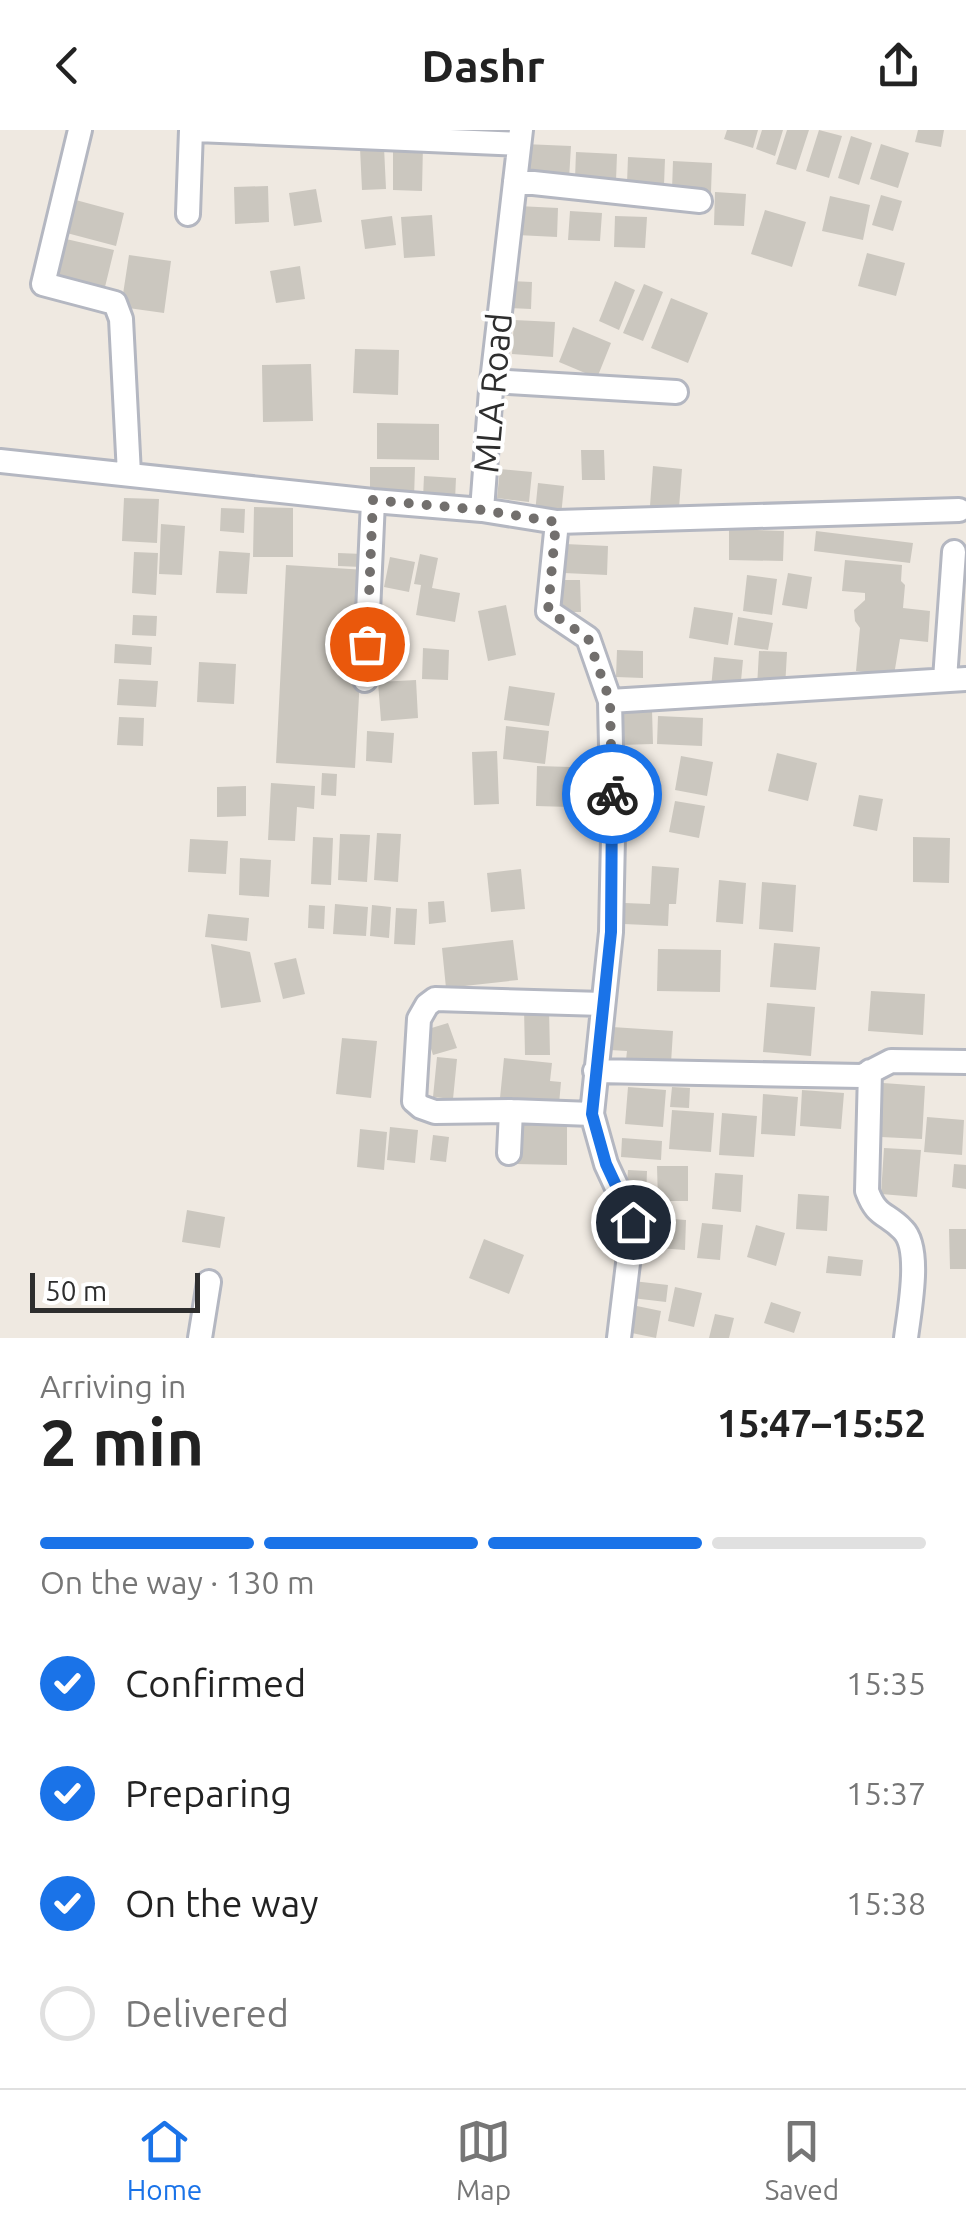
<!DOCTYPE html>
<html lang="en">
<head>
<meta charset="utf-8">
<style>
  :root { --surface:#fff; --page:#f6f6f6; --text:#222; --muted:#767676; --line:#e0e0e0; --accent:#1a73e8 }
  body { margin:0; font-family:Ubuntu,sans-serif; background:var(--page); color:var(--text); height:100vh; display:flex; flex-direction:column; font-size:38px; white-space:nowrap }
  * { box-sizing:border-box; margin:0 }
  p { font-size:32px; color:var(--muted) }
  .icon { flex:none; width:55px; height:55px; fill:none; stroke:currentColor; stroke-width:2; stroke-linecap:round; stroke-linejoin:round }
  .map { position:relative; height:1208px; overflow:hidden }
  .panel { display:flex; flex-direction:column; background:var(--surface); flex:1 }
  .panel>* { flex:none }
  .scale { position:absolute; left:30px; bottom:25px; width:170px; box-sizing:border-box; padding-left:10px; border:5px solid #2e2e2e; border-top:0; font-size:28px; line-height:35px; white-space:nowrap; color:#2e2e2e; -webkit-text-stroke:8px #fff; paint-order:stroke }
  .pin { position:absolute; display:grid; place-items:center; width:85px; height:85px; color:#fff; margin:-42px; border:5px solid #fff; border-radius:50%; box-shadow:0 2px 10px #0007 }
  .courier { position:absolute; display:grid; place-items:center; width:100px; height:100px; margin:-50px; border:8px solid #1a73e8; border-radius:50%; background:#fff; color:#222; box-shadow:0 2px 12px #0007 }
  .head em { font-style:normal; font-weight:700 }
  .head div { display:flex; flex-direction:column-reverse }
  .head { display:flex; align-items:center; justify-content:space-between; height:170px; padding:0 40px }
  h1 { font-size:65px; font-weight:700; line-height:75px }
  .bar { display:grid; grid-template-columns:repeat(4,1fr); gap:15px 10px; align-content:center; height:120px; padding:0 40px }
  .bar i { height:12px; border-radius:8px; background:var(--line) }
  .bar .selected { background:var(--accent) }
  .bar p { grid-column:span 4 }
  ol { padding:0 40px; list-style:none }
  li { display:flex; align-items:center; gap:30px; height:110px }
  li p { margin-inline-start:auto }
  li .icon { padding:10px; border-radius:50%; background:var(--accent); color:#fff; stroke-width:4 }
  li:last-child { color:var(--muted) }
  li i { width:55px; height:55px; border:5px solid var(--line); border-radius:50% }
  header { display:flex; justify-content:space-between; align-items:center; height:130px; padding:0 40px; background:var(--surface); font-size:45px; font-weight:700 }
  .menu { display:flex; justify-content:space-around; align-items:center; height:140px; border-top:2px solid var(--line); background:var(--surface); font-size:28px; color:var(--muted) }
  .menu a { display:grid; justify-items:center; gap:5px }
  .menu .selected { color:var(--accent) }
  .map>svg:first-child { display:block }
</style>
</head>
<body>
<header><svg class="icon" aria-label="back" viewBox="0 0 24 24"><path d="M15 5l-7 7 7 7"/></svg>Dashr<svg class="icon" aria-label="share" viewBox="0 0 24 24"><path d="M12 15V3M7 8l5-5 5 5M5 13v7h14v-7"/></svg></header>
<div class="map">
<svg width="966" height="1208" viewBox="0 0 966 1208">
  <rect width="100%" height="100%" fill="#efe9e1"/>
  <path fill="#cbc7bf" d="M727 0H758L753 18 724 9Z
    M762 0H783L775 26 756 19Z
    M787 0H809L796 40 776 34Z
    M819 0 842 6 829 48 806 41Z
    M918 0H944L941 17 915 12Z
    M851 6 872 13 859 55 838 48Z
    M393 13 423 14 422 61 393 60Z
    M524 14 571 16 569 49 522 46Z
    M881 14 909 23 898 58 870 49Z
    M384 17 386 59 362 60 360 18Z
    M576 22 617 24 616 51 575 49Z
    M628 27 665 29 664 55 627 53Z
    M673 31 712 33 711 62 672 60Z
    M268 56 269 92 235 94 234 57Z
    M316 59 322 92 294 96 289 63Z
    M715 62 746 64 744 96 714 95Z
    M881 65 902 71 893 101 872 95Z
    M830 66 870 75 863 110 822 101Z
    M72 69 124 83 116 116 63 102Z
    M518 76 558 78 557 107 517 105Z
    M765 80 806 92 792 137 751 124Z
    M570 81 602 83 600 111 568 110Z
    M432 85 435 126 404 128 401 87Z
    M392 86 396 115 365 119 361 90Z
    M615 86 647 87 645 118 614 117Z
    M66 109 114 120 105 157 57 145Z
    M867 123 905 133 896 166 858 156Z
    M129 125 171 131 164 183 121 177Z
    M300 136 305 169 276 173 270 141Z
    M510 151 532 152 531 179 509 178Z
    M615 151 635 160 619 200 599 191Z
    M644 154 663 162 643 211 623 203Z
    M671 168 708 183 688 233 651 218Z
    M514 190 555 192 553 227 512 224Z
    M573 197 611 213 597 248 559 232Z
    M355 219 399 220 398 265 353 263Z
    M311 234 313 291 263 292 262 235Z
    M377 293 439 294V330L377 329Z
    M581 320H604L605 350H582Z
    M653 336 682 339 679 378 650 376Z
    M370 337H415L414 368H370Z
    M500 339 532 342 529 372 497 368Z
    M424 346 456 348 455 370 423 368Z
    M538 353 564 356 561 386 535 383Z
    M124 368 159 369 157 413 122 411Z
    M254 377 293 378V427H253Z
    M221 378 245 379 244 403 220 401Z
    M161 394 185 396 182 445 159 444Z
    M729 399 784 401 783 431 729 430Z
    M816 401 913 413 910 433 814 421Z
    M565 414 608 416 607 445 564 443Z
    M219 421 250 423 247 464 216 463Z
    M134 422 158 423 156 465 132 463Z
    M338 423 363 424 362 437 338 436Z
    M420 424 438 428 432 458 460 463 455 492 416 485 421 455 414 454Z
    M390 427 415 432 409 462 384 457Z
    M845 430 902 435 901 451 905 455 903 478 930 481 928 512 900 509 894 545 856 541 860 498 855 491 854 480 865 470V463L842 461Z
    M286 435 366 440 355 638 276 633Z
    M788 443 812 447 807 479 782 475Z
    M747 445 777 449 772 485 743 481Z
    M558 450H580L581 482H559Z
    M506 475 516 525 488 531 478 481Z
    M694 477 733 483 728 515 689 508Z
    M133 485 157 486 156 506 132 505Z
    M738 487 773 493 768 520 734 515Z
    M115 514 152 517 151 535 114 533Z
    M423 518 449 520 448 550 422 549Z
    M617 520 643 521V548L616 547Z
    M759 521 787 522 785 558 757 557Z
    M714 527 743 530 740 561 711 558Z
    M199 532 236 534 234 574 197 572Z
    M119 549 158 551 156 577 117 575Z
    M416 550 418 588 381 591 378 552Z
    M509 556 555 563 549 596 504 590Z
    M652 580 653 614 619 615 618 581Z
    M658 586 703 588 702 616 657 614Z
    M119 587 144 588 143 616 117 615Z
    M506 596 549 601 545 634 503 629Z
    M367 601 394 603 392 633 366 631Z
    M497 621 499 674 474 675 472 622Z
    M777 623 817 633 808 671 768 661Z
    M681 626 713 632 707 666 675 660Z
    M537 636 571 637 570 677 536 676Z
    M322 643 337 644 336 666 321 665Z
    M631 643H655V677H631Z
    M271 653 315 656 314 679 297 677 295 711 268 710Z
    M246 656V686L217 687V657Z
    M859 665 883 669 877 701 853 696Z
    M675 671 705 676 699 708 669 702Z
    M377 703 401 704 398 752 374 750Z
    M340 704 370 705 367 752 338 750Z
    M313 707 333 708 331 755 311 754Z
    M913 707 950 708 949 753 913 752Z
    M190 709 228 711 226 744 188 742Z
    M240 728 271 730 269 767 239 765Z
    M652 736 679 738 676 774H669L668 796 624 794 625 773 650 774Z
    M521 739 525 779 491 782 487 743Z
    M719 750 746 753 743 794 716 792Z
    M762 752 796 755 793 802 759 799Z
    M444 771 446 792 429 794 428 772Z
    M335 774 368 777 366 806 333 804Z
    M309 775 325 776 324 799 308 798Z
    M372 775 391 777 389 808 370 806Z
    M396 778 417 779 415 815 394 814Z
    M208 784 249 788 247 811 205 807Z
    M513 810 518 850 446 858 442 818Z
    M774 813 820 817 816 860 770 857Z
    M211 814 250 822 261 872 221 878Z
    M658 819 721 820 720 862 657 861Z
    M296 828 305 864 283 869 274 833Z
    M871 861 925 864 923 905 868 901Z
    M767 873 815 877 811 926 763 922Z
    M524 878H549L550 925H525Z
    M448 893 457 918 433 925 425 900Z
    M612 897 673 901 671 933 626 930 627 921 610 920Z
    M342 908 377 911 371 968 336 964Z
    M437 927 457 929 453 969 433 967Z
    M504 928 552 933 550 951 561 952 559 974 500 968Z
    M883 953 925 956 922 1009 881 1007Z
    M628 957 666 960 663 997 625 994Z
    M672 957 690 958 689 978 670 977Z
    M802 960 844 963 841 999 800 996Z
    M763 964 798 967 795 1006 761 1004Z
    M672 980 714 983 711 1022 669 1019Z
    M722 983 757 986 754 1027 719 1025Z
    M516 987 567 988V1035L515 1034Z
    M927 987 964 990 962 1025 924 1022Z
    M390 997 418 1000 415 1033 387 1030Z
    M360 999 387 1002 384 1040 357 1037Z
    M433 1005 449 1007 446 1032 430 1030Z
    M622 1008 662 1011 661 1030 621 1027Z
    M884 1018 921 1020 917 1067 881 1064Z
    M954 1034 966 1035V1059L952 1057Z
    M657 1036H688V1071H658Z
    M628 1040 647 1041 646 1068 626 1067Z
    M715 1043 743 1045 741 1082 712 1079Z
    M798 1064 829 1066 827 1101 796 1099Z
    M187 1080 225 1087 220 1118 182 1112Z
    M660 1088 686 1090 685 1120 658 1118Z
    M702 1093 723 1095 720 1130 697 1128Z
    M756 1095 785 1103 776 1136 747 1127Z
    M949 1099H966V1139H950Z
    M484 1109 524 1125 509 1164 469 1148Z
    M828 1126 863 1130 861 1146 826 1143Z
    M633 1151 668 1155 666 1172 632 1168Z
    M675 1157 702 1163 694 1197 668 1191Z
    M771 1172 801 1182 794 1203 764 1193Z
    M632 1175 661 1181 656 1208 627 1202Z
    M715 1184 734 1188 729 1208H709Z"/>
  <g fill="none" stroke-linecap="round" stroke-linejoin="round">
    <defs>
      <path id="minor" d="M80 0 43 154 115 173 121 189 129 344
        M196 0 519 14
        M515 51 700 71
        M188 84 191 0
        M492 251 676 262
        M0 331 373 371 482 380 557 392 548 481 588 508 610 571 613 707 611 802 592 984 606 1034 633 1092 619 1208
        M482 380 491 260 521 0
        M557 392 959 380
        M945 549 954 422
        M365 550 373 371
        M610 571 966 549
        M595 941 862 946 891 931 966 932
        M870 941 867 1061C877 1088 886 1082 903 1100 922 1119 909 1182 906 1208
        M592 984 511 981 435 982 421 977 414 971 419 889 427 875 435 869 603 874
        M509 1023 511 981
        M200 1208 209 1152"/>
    </defs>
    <use href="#minor" stroke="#b4b7c1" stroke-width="28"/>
    <use href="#minor" stroke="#fff" stroke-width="22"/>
  </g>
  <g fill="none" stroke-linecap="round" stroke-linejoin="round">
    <path stroke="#726f6d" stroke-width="10" stroke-dasharray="0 18" d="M367 514 373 370 482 380 556 392 548 481 588 508 610 571 612 664"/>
    <path stroke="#1a73e8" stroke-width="12" d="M612 664 611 802 592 984 606 1034 633 1092"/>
  </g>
  <g text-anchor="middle" stroke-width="8" stroke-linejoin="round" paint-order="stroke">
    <g font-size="35" fill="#2e2e2e" stroke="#fff">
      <text transform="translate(493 263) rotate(-85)" y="12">MLA Road</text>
    </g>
  </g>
</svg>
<div class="scale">50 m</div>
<div class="pin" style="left:367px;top:514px;background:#ea580c"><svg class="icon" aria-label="bag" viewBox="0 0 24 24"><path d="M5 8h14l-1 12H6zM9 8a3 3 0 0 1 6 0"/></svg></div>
<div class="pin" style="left:633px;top:1092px;background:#1f2937"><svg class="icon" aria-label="home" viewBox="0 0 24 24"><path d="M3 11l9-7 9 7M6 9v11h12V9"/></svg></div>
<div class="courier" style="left:612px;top:664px"><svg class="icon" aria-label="bike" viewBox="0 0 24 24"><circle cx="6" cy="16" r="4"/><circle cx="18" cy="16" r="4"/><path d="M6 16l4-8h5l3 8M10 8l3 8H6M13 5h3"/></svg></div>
</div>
<section class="panel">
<div class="head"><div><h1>2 min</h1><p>Arriving in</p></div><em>15:47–15:52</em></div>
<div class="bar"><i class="selected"></i><i class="selected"></i><i class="selected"></i><i></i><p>On the way · 130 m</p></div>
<ol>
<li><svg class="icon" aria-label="check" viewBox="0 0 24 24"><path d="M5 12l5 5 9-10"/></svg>Confirmed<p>15:35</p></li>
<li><svg class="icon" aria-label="check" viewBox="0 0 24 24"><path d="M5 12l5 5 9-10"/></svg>Preparing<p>15:37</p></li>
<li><svg class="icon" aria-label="check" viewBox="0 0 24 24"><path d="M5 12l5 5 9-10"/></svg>On the way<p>15:38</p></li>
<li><i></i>Delivered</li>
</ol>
</section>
<nav class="menu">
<a class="selected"><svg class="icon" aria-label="home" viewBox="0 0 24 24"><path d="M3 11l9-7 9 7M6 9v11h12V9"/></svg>Home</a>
<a><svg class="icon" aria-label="map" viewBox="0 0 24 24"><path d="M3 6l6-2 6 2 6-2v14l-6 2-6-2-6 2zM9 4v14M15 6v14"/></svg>Map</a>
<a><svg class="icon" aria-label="saved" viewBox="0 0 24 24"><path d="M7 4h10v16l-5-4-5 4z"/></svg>Saved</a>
</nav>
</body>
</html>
